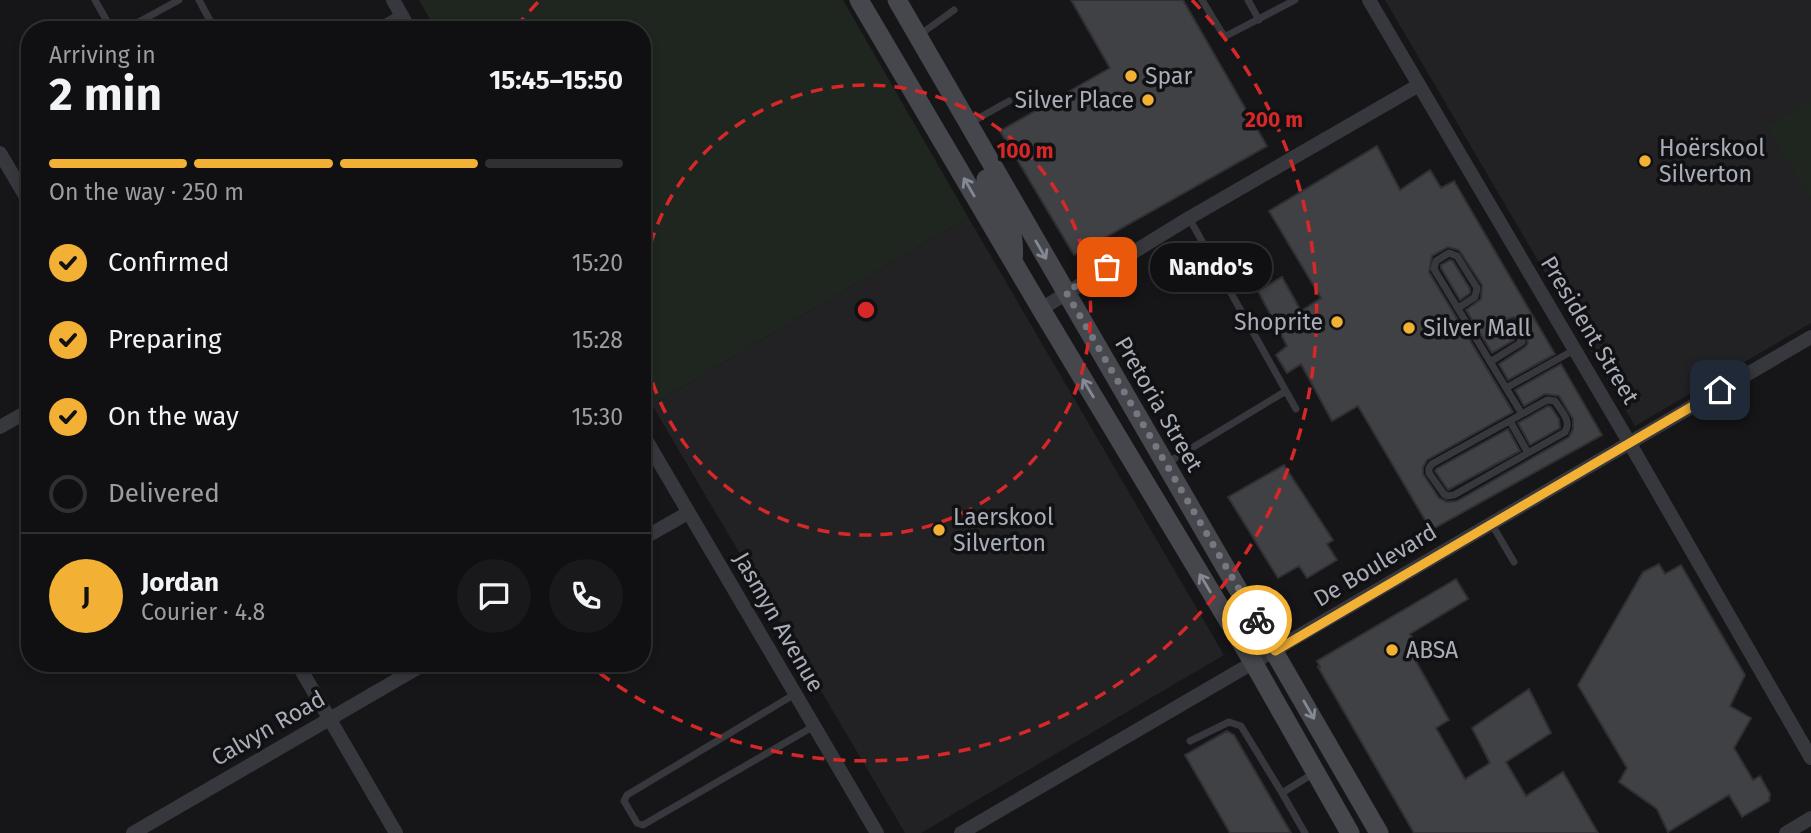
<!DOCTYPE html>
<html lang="en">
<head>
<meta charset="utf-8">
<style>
  :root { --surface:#101012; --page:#19191b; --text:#f1f3f6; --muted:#9c9d9f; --line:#303032; --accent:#f2b134 }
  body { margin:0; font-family:"Fira Sans",sans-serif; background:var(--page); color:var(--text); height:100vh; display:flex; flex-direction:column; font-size:26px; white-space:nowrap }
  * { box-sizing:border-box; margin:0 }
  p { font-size:23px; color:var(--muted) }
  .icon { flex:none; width:38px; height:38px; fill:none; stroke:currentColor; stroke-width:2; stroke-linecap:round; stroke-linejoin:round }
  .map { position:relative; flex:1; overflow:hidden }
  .drawer { position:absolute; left:21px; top:21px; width:630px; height:651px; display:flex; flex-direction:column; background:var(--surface); border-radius:28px; box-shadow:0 4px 10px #0003,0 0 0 2px var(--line) }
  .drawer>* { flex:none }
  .pin { position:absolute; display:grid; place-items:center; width:60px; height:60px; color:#fff; margin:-30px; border-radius:14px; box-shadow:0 4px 10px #0006 }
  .courier { position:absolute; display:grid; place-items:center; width:70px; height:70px; margin:-35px; border:5px solid #f2b134; border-radius:50%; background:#fff; color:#222; box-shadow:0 2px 9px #0007 }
  .bubble { position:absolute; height:49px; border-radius:24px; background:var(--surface); box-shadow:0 4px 10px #0003,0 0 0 2px var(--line); font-size:23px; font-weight:700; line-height:49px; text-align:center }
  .head em { font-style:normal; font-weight:700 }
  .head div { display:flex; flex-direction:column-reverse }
  .head { display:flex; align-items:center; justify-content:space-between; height:119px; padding:0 28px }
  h1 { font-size:46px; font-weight:700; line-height:52px }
  .bar { display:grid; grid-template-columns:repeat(4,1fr); gap:10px 7px; align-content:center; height:84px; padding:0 28px }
  .bar i { height:9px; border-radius:5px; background:var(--line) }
  .bar .active { background:var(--accent) }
  .bar p { grid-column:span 4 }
  .line { display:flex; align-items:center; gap:18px; padding:0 28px; border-top:2px solid var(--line) }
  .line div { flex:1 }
  .round { display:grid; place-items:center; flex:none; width:74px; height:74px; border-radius:37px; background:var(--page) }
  ol { padding:0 28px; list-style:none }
  li { display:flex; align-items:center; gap:21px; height:77px }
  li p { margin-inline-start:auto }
  li .icon { padding:7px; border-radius:50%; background:var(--accent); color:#111; stroke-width:4 }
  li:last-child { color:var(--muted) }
  li i { width:38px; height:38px; border:4px solid var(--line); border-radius:50% }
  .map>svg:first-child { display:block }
</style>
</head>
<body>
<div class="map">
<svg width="1811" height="833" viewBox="0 0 1811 833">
  <rect width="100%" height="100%" fill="#161618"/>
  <path fill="#222225" d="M1385 0H1811V323L1635 426Z
    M968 217 1224 655 921 833H905L652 405Z"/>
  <path fill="#1e261f" d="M419 0H843L968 217 652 405 642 387V30H436Z
    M1811 101V199L1767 126Z"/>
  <path fill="#404145" stroke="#303034" stroke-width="2" d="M1071 0H1183L1267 146 1074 255 1000 131 1110 68Z
    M1377 146 1400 190 1430 170 1441 188 1454 181 1555 354 1508 380 1499 364 1525 347 1528 343 1519 320 1514 317 1508 319 1507 325 1514 340 1492 353 1466 310 1481 299 1482 285 1459 250 1448 247 1432 256 1429 272 1513 412 1427 460 1423 467V474L1439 498 1447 502 1457 501 1569 437 1573 429V419L1559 396 1545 394 1524 406 1515 390 1561 364 1602 435 1431 530 1358 406 1332 421 1301 364 1287 373 1276 355 1287 346 1258 291 1282 277 1301 311 1321 298 1269 211Z
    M1450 260 1453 261 1470 289V293L1460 300 1441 268V265Z
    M1548 406 1551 407 1559 419 1560 428 1530 445 1518 423Z
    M1508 429 1520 451 1448 490 1435 471 1436 469Z
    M1284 465 1333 540 1327 544 1337 560 1307 578 1299 566 1278 578 1228 497Z
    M1659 564 1665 574 1681 565 1745 675 1730 706 1751 718 1734 748 1753 780 1760 776 1770 794 1769 801 1742 817 1729 795 1668 832 1657 809 1619 782 1627 768 1578 685 1643 572Z
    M1456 579 1468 599 1410 634 1416 644 1409 649 1449 720 1436 728 1465 779 1490 763 1472 728 1529 689 1551 733 1506 762 1526 796 1563 772 1598 833H1414L1318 667H1320L1317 661Z
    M1227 731 1234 735 1291 833H1230L1185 755Z"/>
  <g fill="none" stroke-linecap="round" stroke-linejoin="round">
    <path stroke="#37383d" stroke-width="7" d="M95 0 108 23 115 30
      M199 0 215 30
      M1202 0 1222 33 1226 36 1295 0
      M1248 0 1259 20
      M124 30 179 0
      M372 30 401 13
      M918 36 954 10
      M970 123 1009 101
      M1189 218 1296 409
      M1458 308 1475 297 1477 288 1457 256 1449 253 1436 261 1434 269 1506 388 1574 350
      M1490 362 1522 342 1513 323
      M1506 388 1522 414 1547 400 1555 401C1561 411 1572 421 1565 432L1454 495 1447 496 1444 494 1429 473V468L1432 464 1522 414
      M1510 421 1528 453
      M1167 463 1286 391
      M1491 523 1514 562
      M795 694 627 795 624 801 637 823 643 825 814 726
      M1190 741 1229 722 1241 726 1282 793 1314 773
      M1282 793 1305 833"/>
    <path stroke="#37383d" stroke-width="14" d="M393 0 410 30
      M1369 0 1629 442 1811 758
      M0 153 30 204
      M1041 309 1189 218 1419 85
      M0 427 30 410
      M642 433 877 833
      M642 539 688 513
      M297 663 396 833
      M133 833 426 663
      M961 833 1811 337
      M1786 833 1811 818"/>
    <path stroke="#45474d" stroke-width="19" d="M859 0 1041 309 1253 662 1350 833
      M897 0 1379 833
      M986 179C1001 207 1017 227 1013 261"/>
  </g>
  <defs><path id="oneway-shaft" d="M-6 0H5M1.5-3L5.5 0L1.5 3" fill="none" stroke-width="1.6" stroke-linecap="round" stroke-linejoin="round" transform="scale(1.75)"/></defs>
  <g stroke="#858993">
    <use href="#oneway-shaft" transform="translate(969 187) rotate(-120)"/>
    <use href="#oneway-shaft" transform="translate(1041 250) rotate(60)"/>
    <use href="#oneway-shaft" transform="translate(1088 388) rotate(-121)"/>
    <use href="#oneway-shaft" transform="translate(1205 583) rotate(-121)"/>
    <use href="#oneway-shaft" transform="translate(1309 710) rotate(60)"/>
  </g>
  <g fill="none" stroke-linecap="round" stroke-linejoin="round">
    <path stroke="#757880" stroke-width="7" stroke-dasharray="0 12.6" d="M1107 267 1066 292 1257 620"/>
    <path stroke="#f2b134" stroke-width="9" d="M1257 620 1275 651 1720 390"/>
  </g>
  <g fill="none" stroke="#d62828" stroke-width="3.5" stroke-dasharray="12 9">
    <path d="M642 285A225 225 0 1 1 642 335"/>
    <path d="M516 27A450 450 0 0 1 540 0M1192 0A450 450 0 0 1 589 665"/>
  </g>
  <g fill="#f2b134" stroke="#111113" stroke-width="2.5">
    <circle cx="1131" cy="76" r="7"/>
    <circle cx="1148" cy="100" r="7"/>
    <circle cx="1645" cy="161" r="7"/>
    <circle cx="1337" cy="322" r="7"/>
    <circle cx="1409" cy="328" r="7"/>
    <circle cx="939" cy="530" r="7"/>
    <circle cx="1392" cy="650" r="7"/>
  </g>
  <g text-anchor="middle" stroke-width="7" stroke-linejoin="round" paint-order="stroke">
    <g font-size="23" fill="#a8adb8" stroke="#111113" text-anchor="start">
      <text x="1145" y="84">Spar</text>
      <text x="1134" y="108" text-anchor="end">Silver Place</text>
      <text x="1659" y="156">Hoërskool<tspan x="1659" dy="26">Silverton</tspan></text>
      <text x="1323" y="330" text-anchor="end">Shoprite</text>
      <text x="1423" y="336">Silver Mall</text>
      <text x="953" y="525">Laerskool<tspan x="953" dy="26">Silverton</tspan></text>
      <text x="1406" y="658">ABSA</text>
    </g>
    <g font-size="23" fill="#a8adb8" stroke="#111113">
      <text transform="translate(1590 330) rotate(59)" y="8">President Street</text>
      <text transform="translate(1159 404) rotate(60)" y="8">Pretoria Street</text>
      <text transform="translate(1375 565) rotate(-31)" y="8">De Boulevard</text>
      <text transform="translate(779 622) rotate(60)" y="8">Jasmyn Avenue</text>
      <text transform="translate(268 728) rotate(-30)" y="8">Calvyn Road</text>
    </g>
  </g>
  <circle cx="866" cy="310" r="10" fill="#d62828" stroke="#111113" stroke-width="3.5"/>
  <g font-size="21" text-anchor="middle" font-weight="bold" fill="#d62828" stroke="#111113" stroke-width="7" stroke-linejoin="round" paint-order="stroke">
    <text x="1274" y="127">200 m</text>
    <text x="1025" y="158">100 m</text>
  </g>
</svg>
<div class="pin" style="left:1107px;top:267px;background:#ea580c"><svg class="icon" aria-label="bag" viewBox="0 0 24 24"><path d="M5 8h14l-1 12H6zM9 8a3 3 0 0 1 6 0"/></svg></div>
<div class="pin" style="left:1720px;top:390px;background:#1f2937"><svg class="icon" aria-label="home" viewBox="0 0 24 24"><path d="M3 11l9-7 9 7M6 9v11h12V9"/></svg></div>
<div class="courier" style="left:1257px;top:620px"><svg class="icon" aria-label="bike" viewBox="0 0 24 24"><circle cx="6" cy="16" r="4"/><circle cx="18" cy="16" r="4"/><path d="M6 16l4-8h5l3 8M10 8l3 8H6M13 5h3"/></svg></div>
<div class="bubble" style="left:1150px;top:243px;width:122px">Nando's</div>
<section class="drawer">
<div class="head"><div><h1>2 min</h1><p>Arriving in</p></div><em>15:45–15:50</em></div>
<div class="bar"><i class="active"></i><i class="active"></i><i class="active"></i><i></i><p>On the way · 250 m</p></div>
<ol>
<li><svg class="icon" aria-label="check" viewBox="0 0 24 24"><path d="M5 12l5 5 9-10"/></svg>Confirmed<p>15:20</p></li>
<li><svg class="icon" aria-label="check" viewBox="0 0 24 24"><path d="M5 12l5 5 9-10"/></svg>Preparing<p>15:28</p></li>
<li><svg class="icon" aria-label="check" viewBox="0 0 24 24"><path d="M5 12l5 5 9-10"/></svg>On the way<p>15:30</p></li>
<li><i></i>Delivered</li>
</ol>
<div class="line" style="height:126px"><b class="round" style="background:var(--accent);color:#111">J</b><div><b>Jordan</b><p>Courier · 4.8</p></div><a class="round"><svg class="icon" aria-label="chat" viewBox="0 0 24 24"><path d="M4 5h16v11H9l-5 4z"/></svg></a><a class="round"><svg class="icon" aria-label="phone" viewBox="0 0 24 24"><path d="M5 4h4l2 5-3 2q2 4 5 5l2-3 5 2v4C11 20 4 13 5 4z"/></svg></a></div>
</section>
</div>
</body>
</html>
